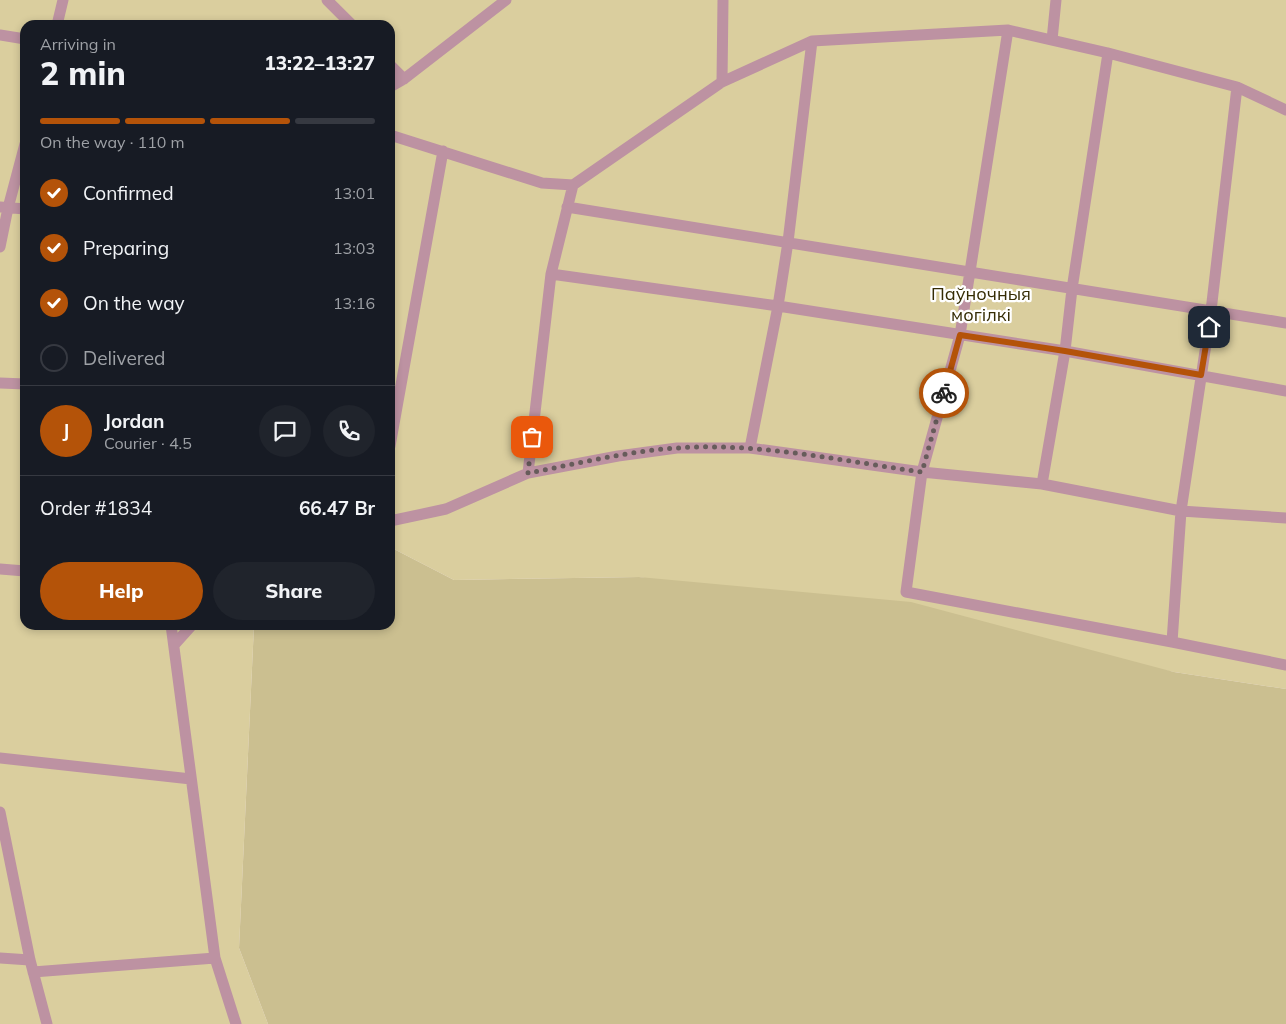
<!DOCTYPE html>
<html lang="en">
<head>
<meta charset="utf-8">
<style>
  :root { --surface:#171b24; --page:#20242c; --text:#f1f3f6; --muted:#9ea1a6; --line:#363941; --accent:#b45309 }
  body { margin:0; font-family:Mulish,sans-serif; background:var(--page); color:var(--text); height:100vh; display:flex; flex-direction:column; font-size:19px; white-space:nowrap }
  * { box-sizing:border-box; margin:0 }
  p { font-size:16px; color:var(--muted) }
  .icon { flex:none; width:28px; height:28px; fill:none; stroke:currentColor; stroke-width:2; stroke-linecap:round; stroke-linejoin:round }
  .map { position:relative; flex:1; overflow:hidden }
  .panel { position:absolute; left:20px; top:20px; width:375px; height:610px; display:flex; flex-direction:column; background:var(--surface); border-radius:15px; box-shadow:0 2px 8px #0003 }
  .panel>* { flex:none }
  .pin { position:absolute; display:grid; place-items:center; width:42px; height:42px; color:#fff; margin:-21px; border-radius:10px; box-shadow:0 2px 8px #0006 }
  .courier { position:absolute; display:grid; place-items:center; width:50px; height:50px; margin:-25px; border:4px solid #b45309; border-radius:50%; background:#fff; color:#222; box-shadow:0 1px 6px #0007 }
  .headline em { font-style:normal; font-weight:800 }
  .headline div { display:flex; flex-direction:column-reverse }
  .headline { display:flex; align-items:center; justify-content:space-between; height:85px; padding:0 20px }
  h1 { font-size:32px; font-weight:800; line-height:38px }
  .bar { display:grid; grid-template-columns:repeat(4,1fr); gap:8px 5px; align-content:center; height:60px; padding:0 20px }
  .bar i { height:6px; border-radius:4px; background:var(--line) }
  .bar .active { background:var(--accent) }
  .bar p { grid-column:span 4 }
  .line { display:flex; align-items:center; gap:12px; padding:0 20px; border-top:1px solid var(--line) }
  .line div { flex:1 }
  .round { display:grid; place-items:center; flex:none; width:52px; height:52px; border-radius:26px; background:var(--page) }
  ol { padding:0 20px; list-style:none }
  li { display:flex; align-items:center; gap:15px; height:55px }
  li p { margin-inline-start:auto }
  li .icon { padding:5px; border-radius:50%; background:var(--accent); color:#fff; stroke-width:4 }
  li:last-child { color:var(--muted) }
  li i { width:28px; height:28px; border:2px solid var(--line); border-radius:50% }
  .primary-button { display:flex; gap:10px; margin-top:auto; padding:10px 20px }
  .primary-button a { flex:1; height:58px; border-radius:30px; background:var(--accent); color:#fff; font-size:20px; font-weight:800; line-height:58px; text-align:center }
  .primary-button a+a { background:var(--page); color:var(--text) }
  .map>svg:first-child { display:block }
</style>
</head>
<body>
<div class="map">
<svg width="1286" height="1024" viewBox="0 0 1286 1024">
  <rect width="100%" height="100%" fill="#fcefed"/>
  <path fill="#dace9e" d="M0 0H1286V689L1174 672 639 577 454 580 390 547V25H25V625H254L239 948 268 1024H0Z"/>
  <path fill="#cbbf90" d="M390 547 454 580 639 577 911 602 1174 672 1286 689V1024H268L239 948 254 625H390Z"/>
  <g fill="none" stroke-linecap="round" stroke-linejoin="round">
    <path stroke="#bd92a2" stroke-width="11" d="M327 0 352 25
      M57 25 63 0
      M1008 30 960 335 922 472 906 592 1172 642 1286 665
      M0 35 25 39
      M1052 40 1056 0
      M390 65 404 79
      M722 82 723 0
      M390 87 404 79 506 0
      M390 135 542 183 573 185 722 82 812 41 1008 30 1108 53 1237 87 1286 110
      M0 207 25 209
      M567 207 1286 323
      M0 247 8 208 25 144
      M551 274 778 306 1065 351 1286 391
      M0 383 25 384
      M390 446 443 151
      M750 448 778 306 788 242 812 41
      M528 473 551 274 573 185
      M1042 484 1065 351 1072 289 1108 53
      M390 521 446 509 528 473 618 456 677 448H750L922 472 1042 484 1181 511 1286 518
      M0 569 25 571
      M171 625 215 958 236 1024
      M1172 642 1181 511 1211 311 1237 87
      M174 645 192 625
      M0 758 191 779
      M0 812 30 960 47 1024
      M0 958 30 960
      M33 972 215 958"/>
  </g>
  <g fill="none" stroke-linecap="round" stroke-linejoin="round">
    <path stroke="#675c5b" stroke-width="5" stroke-dasharray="0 9" d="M532 437 528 473C577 464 627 451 677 448 758 442 842 461 922 472L944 393"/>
    <path stroke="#b45309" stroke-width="6" d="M944 393 960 335 1065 351 1201 375 1209 327"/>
  </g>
  <g text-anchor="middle" stroke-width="4.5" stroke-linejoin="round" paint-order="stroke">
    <g font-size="18" fill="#352c04" stroke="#fff">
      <text x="981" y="300">Паўночныя<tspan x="981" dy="21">могілкі</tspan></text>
    </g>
  </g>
</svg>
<div class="pin" style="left:532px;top:437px;background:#ea580c"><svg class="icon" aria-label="bag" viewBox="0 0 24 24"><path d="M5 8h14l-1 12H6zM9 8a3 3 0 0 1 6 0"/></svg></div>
<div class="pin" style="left:1209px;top:327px;background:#1f2937"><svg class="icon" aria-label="home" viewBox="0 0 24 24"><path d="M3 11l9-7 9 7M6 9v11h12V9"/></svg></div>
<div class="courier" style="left:944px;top:393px"><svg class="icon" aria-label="bike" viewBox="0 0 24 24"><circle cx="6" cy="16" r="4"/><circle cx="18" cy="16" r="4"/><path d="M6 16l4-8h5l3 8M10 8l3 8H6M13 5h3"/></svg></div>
<section class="panel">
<div class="headline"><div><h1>2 min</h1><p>Arriving in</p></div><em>13:22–13:27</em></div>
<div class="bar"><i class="active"></i><i class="active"></i><i class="active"></i><i></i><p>On the way · 110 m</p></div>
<ol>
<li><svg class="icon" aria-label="check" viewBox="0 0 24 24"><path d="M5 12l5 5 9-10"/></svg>Confirmed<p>13:01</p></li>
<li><svg class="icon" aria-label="check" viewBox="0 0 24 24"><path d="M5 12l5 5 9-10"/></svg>Preparing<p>13:03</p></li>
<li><svg class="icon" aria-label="check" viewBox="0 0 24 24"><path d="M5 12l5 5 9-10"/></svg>On the way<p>13:16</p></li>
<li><i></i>Delivered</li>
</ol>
<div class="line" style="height:90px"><b class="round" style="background:var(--accent);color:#fff">J</b><div><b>Jordan</b><p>Courier · 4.5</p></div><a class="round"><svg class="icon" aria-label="chat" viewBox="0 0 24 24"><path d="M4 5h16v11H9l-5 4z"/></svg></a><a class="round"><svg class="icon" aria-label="phone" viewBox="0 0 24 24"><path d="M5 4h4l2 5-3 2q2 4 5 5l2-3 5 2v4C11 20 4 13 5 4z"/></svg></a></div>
<div class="line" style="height:65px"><div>Order #1834</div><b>66.47 Br</b></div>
<div class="primary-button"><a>Help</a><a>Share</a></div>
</section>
</div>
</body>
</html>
